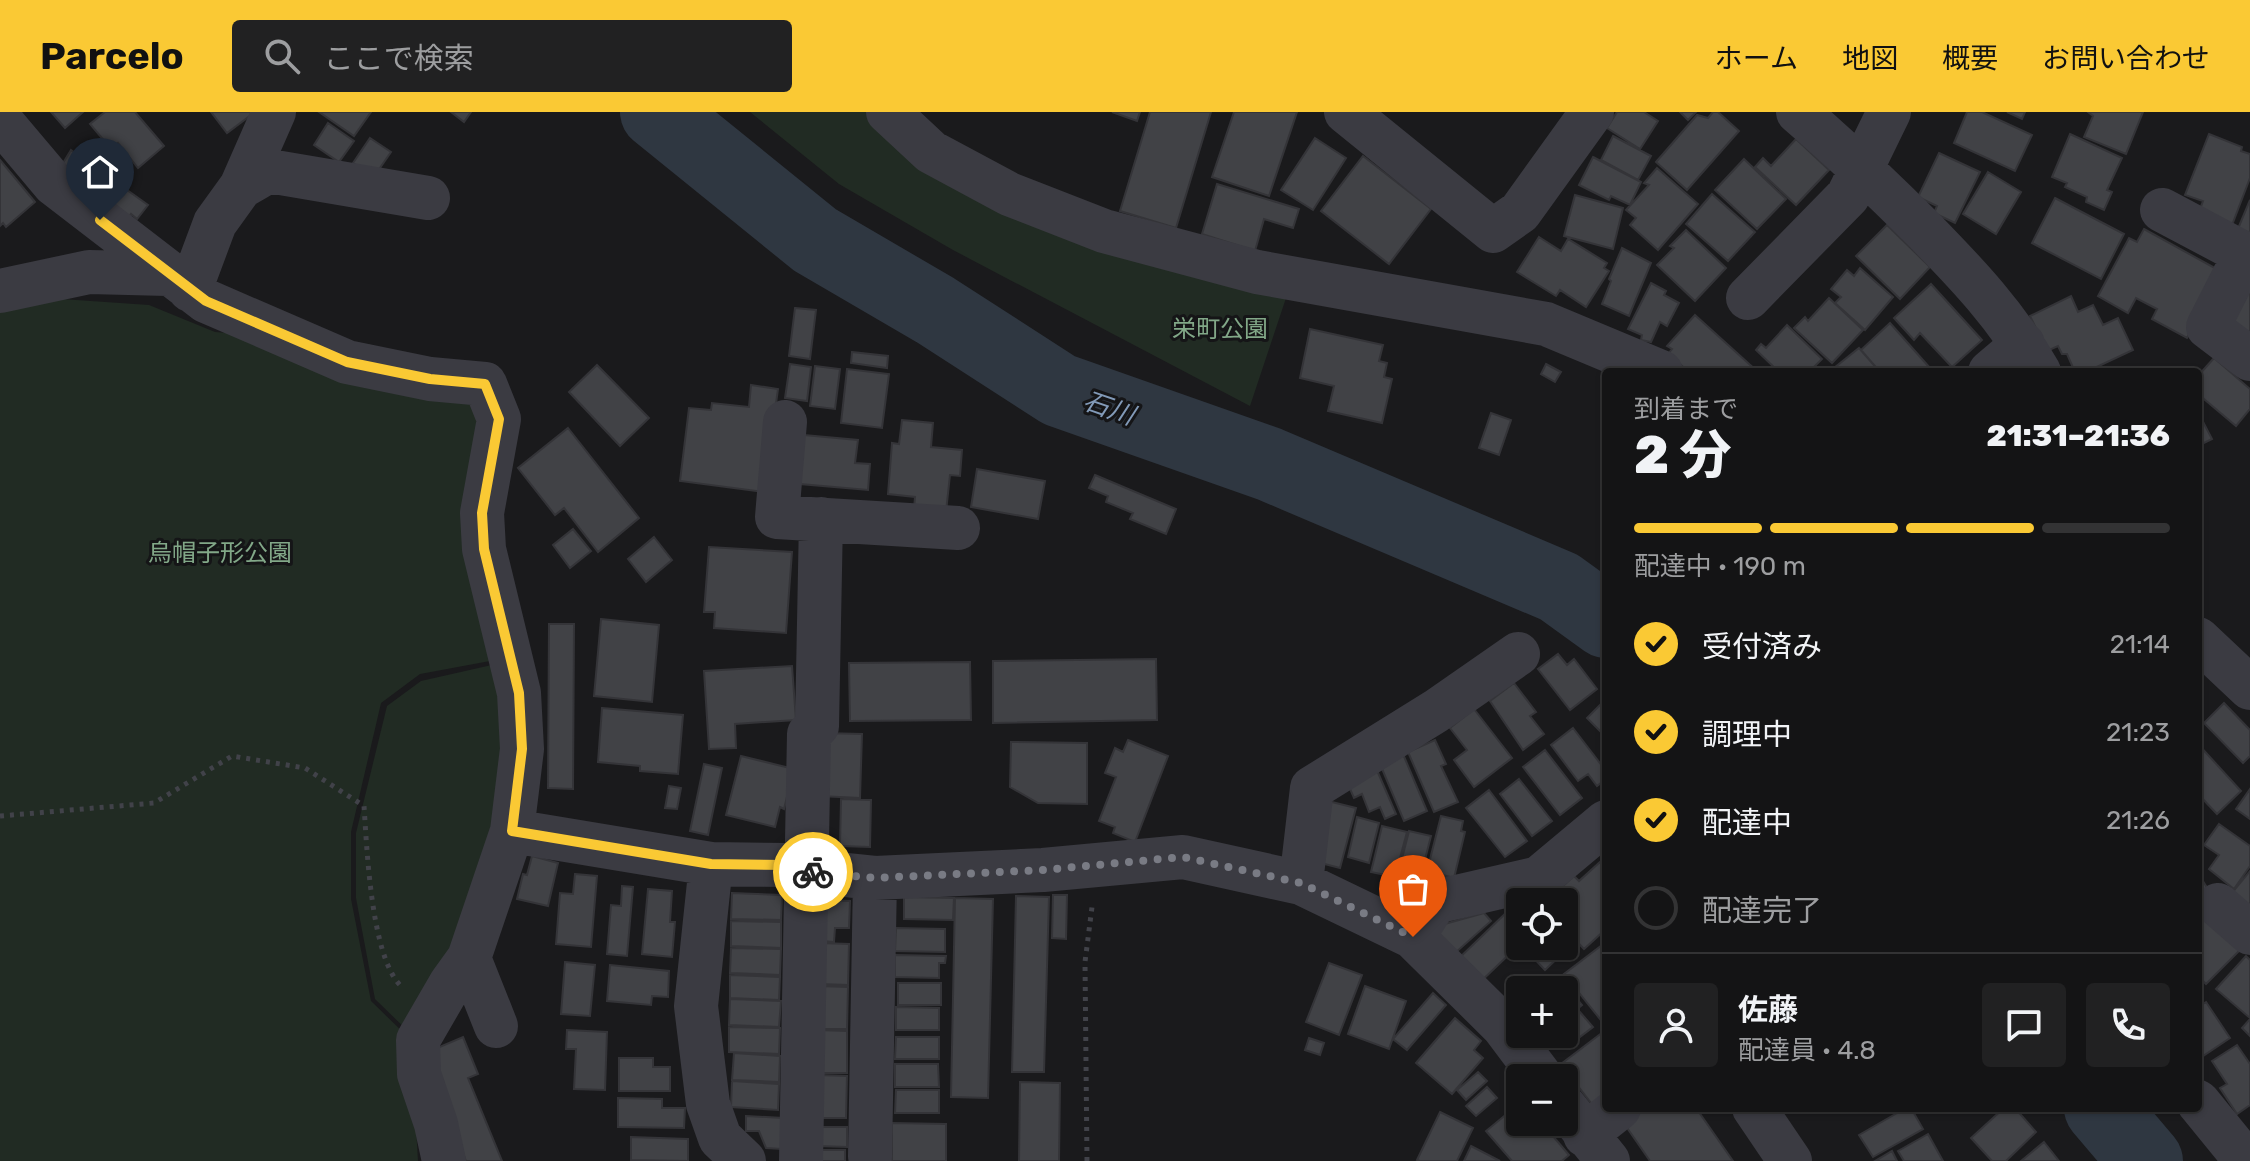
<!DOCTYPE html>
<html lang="ja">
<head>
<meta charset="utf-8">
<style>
  :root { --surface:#141415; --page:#212122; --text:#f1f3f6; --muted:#9d9ea0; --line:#333334; --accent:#fac934 }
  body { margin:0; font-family:Rubik,"Noto Sans JP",sans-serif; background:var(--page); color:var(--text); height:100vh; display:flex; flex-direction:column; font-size:30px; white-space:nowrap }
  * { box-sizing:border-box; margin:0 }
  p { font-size:26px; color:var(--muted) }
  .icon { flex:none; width:44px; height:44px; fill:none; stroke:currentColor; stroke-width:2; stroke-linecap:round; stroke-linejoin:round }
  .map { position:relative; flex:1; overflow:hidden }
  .sheet { position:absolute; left:1602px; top:256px; width:600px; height:744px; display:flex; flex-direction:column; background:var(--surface); border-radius:8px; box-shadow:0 2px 6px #0004,0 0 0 2px var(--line) }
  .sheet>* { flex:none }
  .controls { position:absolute; left:1506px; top:776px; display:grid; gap:16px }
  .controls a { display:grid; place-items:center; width:72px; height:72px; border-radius:8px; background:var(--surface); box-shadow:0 2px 6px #0004,0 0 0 2px var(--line); font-size:40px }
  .pin { position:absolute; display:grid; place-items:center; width:68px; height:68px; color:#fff; margin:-82px -34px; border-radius:50% 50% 50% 0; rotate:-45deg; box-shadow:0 0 8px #0007 }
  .pin .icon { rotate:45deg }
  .courier { position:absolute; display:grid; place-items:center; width:80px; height:80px; margin:-40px; border:6px solid #fac934; border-radius:50%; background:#fff; color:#222; box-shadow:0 2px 10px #0007 }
  .headline em { font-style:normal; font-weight:800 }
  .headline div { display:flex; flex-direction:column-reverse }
  .headline { display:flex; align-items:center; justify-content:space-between; height:136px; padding:0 32px }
  h1 { font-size:52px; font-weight:800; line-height:60px }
  .bar { display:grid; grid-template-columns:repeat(4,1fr); gap:12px 8px; align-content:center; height:96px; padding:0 32px }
  .bar i { height:10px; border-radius:6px; background:var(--line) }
  .bar .selected { background:var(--accent) }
  .bar p { grid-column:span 4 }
  .line { display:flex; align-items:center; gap:20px; padding:0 32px; border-top:2px solid var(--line) }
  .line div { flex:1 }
  .round { display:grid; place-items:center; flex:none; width:84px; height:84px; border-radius:8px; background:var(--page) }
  ol { padding:0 32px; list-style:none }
  li { display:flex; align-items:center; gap:24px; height:88px }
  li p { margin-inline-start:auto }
  li .icon { padding:8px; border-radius:50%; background:var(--accent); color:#111; stroke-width:4 }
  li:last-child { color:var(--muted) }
  li i { width:44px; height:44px; border:4px solid var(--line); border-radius:50% }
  header { display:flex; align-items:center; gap:48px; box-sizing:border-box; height:112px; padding:0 40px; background:var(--accent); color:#111 }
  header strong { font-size:38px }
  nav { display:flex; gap:44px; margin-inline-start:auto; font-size:28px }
  .search { width:560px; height:72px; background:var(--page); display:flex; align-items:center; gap:20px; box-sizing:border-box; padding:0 28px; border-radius:8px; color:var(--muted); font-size:30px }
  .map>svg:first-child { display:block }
</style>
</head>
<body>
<header>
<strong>Parcelo</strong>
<div class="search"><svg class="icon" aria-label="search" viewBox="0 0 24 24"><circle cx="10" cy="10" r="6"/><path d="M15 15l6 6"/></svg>ここで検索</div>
<nav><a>ホーム</a><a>地図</a><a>概要</a><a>お問い合わせ</a></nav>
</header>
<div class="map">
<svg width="2250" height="1049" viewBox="0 0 2250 1049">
  <rect width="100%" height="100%" fill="#1a1a1c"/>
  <path fill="#212b23" d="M750 0H870L1288 180 1250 294 953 138 839 72Z
    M47 186 149 193 215 220 368 232 479 268 506 546 420 562 381 591 351 720V787L371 889 411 928 418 1049H0V192Z
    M505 550 508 712 414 925 375 887 356 786V721L387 594 421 569Z"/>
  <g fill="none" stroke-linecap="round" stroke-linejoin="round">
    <path stroke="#2f3741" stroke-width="74" d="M657 0 815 128 935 198 1059 278 1269 352 1559 475 1606 509
      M2101 996 2146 1049"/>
  </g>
  <path fill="#414246" stroke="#343438" stroke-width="2" d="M51 0H83L65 16Z
    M105 0H135L164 34 138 56 118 31 111 37 90 12Z
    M211 0H255L227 21Z
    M319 0H371L354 24Z
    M451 0H471L464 10Z
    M1112 0H1140L1137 9Z
    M1150 0H1211L1176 116 1120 99Z
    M1234 0H1297L1269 84 1212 65Z
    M1617 0H1644L1658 9 1640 37 1607 16Z
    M1680 0H1696L1688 8Z
    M1713 0H1718L1739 19 1687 78 1656 50 1697 3 1708 6Z
    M1967 0H1982L2032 23 2015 59 1954 31Z
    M2007 0H2025L2022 7Z
    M2088 0H2143L2126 42 2084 25 2093 4Z
    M328 11 354 29 339 50 314 33Z
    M2070 22 2122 46 2107 78 2112 80 2104 98 2086 90 2087 85 2065 75 2067 71 2052 65Z
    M2209 22 2242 35 2241 39 2250 42V66L2229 121 2196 108 2203 89 2185 83Z
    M1613 24 1651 44 1638 68 1601 48Z
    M370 26 391 40 373 66 353 51Z
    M1315 26 1346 46 1313 98 1281 78Z
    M1796 27 1829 58 1796 93 1755 55 1763 46 1771 54Z
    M71 38 148 93 137 107 131 102 124 110 60 56Z
    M1939 41 1980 60 1955 111 1934 101 1937 94 1918 85Z
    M1363 44 1431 97 1389 152 1321 99Z
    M1593 45 1641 70 1630 93 1611 84 1609 88 1579 73Z
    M1744 47 1786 87 1757 117 1715 78Z
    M0 48 35 90 6 115 3 111 0 114Z
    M1657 56 1698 92 1658 138 1630 113 1636 106 1626 98 1649 73 1644 71Z
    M1988 60 2021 80 1996 122 1963 102Z
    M1217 72 1299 97 1293 116 1264 107 1255 139 1202 122Z
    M1712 82 1755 120 1728 149 1686 112Z
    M1575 83 1623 96 1613 137 1564 124Z
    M2055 86 2124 122 2101 167 2032 131Z
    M2250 88V124L2237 119Z
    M1887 113 1930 155 1900 187 1856 144Z
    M2144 117 2222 160 2187 226 2152 207 2157 197 2136 186 2128 201 2098 184 2129 126 2137 130Z
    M1686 118 1726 156 1695 189 1657 153 1674 136 1670 134Z
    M1539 125 1561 139 1568 127 1607 151 1604 156 1609 159 1586 195 1560 178 1556 184 1517 160Z
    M1622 136 1651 151 1629 204 1602 192 1611 169 1609 167Z
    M1860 156 1893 185 1865 218 1835 191 1841 185 1831 177 1847 158 1854 164Z
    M1651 171 1666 179 1664 183 1679 191 1667 214 1660 210 1651 230 1641 228 1642 223 1628 217Z
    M2250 171V232L2225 218Z
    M1931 172 1982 228 1952 255 1920 221 1914 228 1894 206Z
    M2071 184 2078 200 2093 193 2103 213 2118 206 2133 238 2086 260H2075L2067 242H2062L2058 234 2047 239 2030 204Z
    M1829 186 1863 218 1832 251 1794 216 1805 205 1808 209Z
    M795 196 816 198 810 247 789 244Z
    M1695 203 1758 260H1689L1668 242 1672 237 1667 234Z
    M1890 211 1930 256 1925 260H1880L1861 238Z
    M1787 213 1822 247 1809 260H1779L1756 238 1761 232 1766 236Z
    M1310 217 1383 233 1379 249 1387 251 1384 265 1392 267 1382 311 1328 299 1334 274 1300 266Z
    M1859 236 1880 260H1829Z
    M852 240 888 244 887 256 851 251Z
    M2214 246 2250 277V297L2236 314 2198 282V264Z
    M790 252 811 255 807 289 785 286Z
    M1546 252 1561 260 1555 270 1541 262Z
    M597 253 649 306 620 334 569 280Z
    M815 254 840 257 835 297 810 294Z
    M847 257 889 262 882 316 841 311Z
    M751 273 778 277 764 380 680 369 689 296 711 298 712 291 749 295Z
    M2198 300 2212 327 2198 334Z
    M1491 301 1511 308 1499 343 1479 336Z
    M902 308 933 311 931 335 962 338 960 364 950 363 946 400 914 397 915 385 888 382 892 331 899 332Z
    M568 316 639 406 598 440 564 396 555 403 518 356Z
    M804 323 858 328 855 351 870 352 868 378 800 372Z
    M977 357 1045 369 1038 407 971 395Z
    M1095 363 1176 397 1166 422 1130 407 1133 401 1106 390 1108 384 1089 376Z
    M573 417 591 439 570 456 553 433Z
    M654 425 672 448 646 470 628 447Z
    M709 435 792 440 786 521 714 516 715 500H704Z
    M601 507 659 513 652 590 594 584Z
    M549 512H574L573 677 548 676Z
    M1558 542 1567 553 1574 547 1597 577 1570 598 1538 557Z
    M1156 547 1157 608 993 611V549Z
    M970 550 971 608 850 609 849 551Z
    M792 554 796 608 735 612 736 636 709 637 704 559Z
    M1514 571 1536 600 1530 604 1544 622 1523 638 1490 589Z
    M1606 587V625L1587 606Z
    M2224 591 2250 618V644L2243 651 2204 611Z
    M602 596 683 603 678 662 640 659V654L598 650Z
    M1474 597 1512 646 1474 675 1454 648 1467 638 1450 616Z
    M1573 616 1606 659V667L1597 674 1588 662 1578 669 1551 633Z
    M822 621 862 622 860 686 819 684Z
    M1128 628 1168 644 1135 730 1113 721 1115 715 1099 709 1116 665 1105 661 1115 636 1123 640Z
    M1435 628 1446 652 1441 654 1458 690 1434 700 1408 640Z
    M1011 630 1087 631V692L1038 691 1010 675Z
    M2198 632 2241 679 2217 702 2198 682Z
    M1545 638 1582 686 1560 703 1523 655Z
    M1403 642 1427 699 1404 709 1380 652Z
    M741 644 794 657 784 697 780 695 775 715 726 703Z
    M704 652 722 656 708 723 690 719Z
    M1376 656 1396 702 1385 707 1380 695 1369 700 1362 682 1354 686 1346 668Z
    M1519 667 1552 709 1532 724 1500 682Z
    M669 674 681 676 677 697 665 696Z
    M2250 677V707L2236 697Z
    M1489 678 1527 729 1505 745 1466 696Z
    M841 687 871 688 870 735 840 734Z
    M1328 689 1356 696 1340 756 1313 749Z
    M1441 704 1463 709 1461 719 1465 720 1454 766 1427 759Z
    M1357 705 1379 711 1369 751 1348 745Z
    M2219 712 2250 734V754L2234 777 2209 757 2219 743 2204 733Z
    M1382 714 1407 720 1395 765 1371 760Z
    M1409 719 1431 724 1420 767 1398 762Z
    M532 744 558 751 548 794 517 787 523 762 527 763Z
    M1600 750 1606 757V817L1584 837 1564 816V790H1545L1574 764 1579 769Z
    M2250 759V815L2226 788Z
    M2198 761 2214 787 2207 798 2198 804Z
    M575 762 597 764 591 835 556 832 560 781 573 782Z
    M622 774 633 775 627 844 607 842 611 793 621 794Z
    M648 777 672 779 670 810H675L672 845 642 842Z
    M732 781 782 783 781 808 731 807Z
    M1053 783H1067L1066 827 1052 826Z
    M1016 784 1049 785 1044 960H1012Z
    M904 785 954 786 953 808 904 807Z
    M955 786 993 787 988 986 951 985Z
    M821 788 850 789 849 816H835L834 830 820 829Z
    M1509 798 1520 809V832L1476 874 1454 851Z
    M1484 801 1491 809 1454 842 1432 820 1441 813Z
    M2209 801 2243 835 2206 872 2198 864V812Z
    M731 809 781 810V836L731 834Z
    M896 816 945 817V840L895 839Z
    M1606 830V902L1600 907 1564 862Z
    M820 831 849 832 848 873 819 872Z
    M1534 834H1557L1563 841 1545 858 1527 839Z
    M731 836 781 837 780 863 730 861Z
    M895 843 946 844 945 851H939V866L895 865Z
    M2246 844 2250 848V906L2216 877Z
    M565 850 595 853 590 904 561 902Z
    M1329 851 1362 863 1339 923 1306 910Z
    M610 853 669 859 668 885 652 884 651 893 607 889Z
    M730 863 780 865 779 888 730 886Z
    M1559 864 1582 893 1564 908V878H1541Z
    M898 871H941V893H898Z
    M819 874 848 875 847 917H818Z
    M1365 874 1406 889 1389 937 1348 922Z
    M1433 881 1446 893 1407 938 1393 927Z
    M730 887 781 889 779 915 729 913Z
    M2206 890 2230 926 2200 946 2198 943V895Z
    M896 895 939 896V918H896Z
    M1579 899 1593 915 1572 931 1564 920V911Z
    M1455 906 1481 929 1474 938 1483 946 1452 982 1416 951Z
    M2250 907V924L2242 916Z
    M729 915 780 916 779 942 729 940Z
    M567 918 607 920 605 978 574 977 576 937H566Z
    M818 918 847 919V961H818Z
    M1603 920 1606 923V994L1598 1000 1561 952Z
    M463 925 478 962 468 966 502 1049H466L423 942Z
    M896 925H939V947H895Z
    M1309 926 1324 931 1320 943 1305 938Z
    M2237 933 2250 952V993L2237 1002 2220 976 2227 972 2212 949Z
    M734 941 780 944 779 970 732 968Z
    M619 946H653V955H670V979H619Z
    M895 952H938L939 975H895Z
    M1478 960 1487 969 1466 988 1457 978Z
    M818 963 847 964 846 1006H818Z
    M732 969 779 972 778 998 731 995Z
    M1020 970 1060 971 1059 1049H1019Z
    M1487 975 1497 986 1476 1004 1466 994Z
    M896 978H939V1001H895Z
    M618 986 662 987V996H685L684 1016 618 1015Z
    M1520 991V1010H1541L1569 1043 1562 1049H1512L1486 1019Z
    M1642 996H1696L1733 1049H1650L1623 1010Z
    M1906 996H1911L1923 1017 1873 1045 1859 1023Z
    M2004 996H2015L2036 1020 2006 1049H1992L1971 1026Z
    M1440 1000 1473 1016 1457 1049H1420L1417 1048Z
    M746 1004 783 1006 782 1037 766 1036 759 1019H746Z
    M892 1011 946 1012V1049H892Z
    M818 1015H847V1035L818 1034Z
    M1928 1022 1943 1049H1904L1898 1039Z
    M631 1025 688 1027V1049L631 1048Z
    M2044 1030 2059 1049H2021Z
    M1471 1034 1500 1049H1464Z
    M816 1038H845V1049H816Z
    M1892 1039 1897 1049H1875Z"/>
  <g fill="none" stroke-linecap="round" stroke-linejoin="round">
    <path stroke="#414249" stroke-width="5" stroke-dasharray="4 6" stroke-linecap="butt" d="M0 704 154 691 232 644 305 656 364 694C367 737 371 847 402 875
      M1087 1049 1085 850 1092 795"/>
    <path stroke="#3b3b42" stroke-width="44" d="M888 0 931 40 1009 82 1104 119 1257 160 1546 212 1661 260
      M1346 0 1493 119 1520 100 1592 0
      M1798 0C1842 38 1883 77 1924 118 1968 163 2007 204 2039 260
      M0 8 54 72 206 189 347 250 430 267 485 272 499 307 482 401 484 437 519 581 522 637 512 719
      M241 75 274 0
      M2162 98 2245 142 2208 215 2250 247
      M190 178 215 111 241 75 269 59 428 86
      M0 179 89 160 168 162
      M1748 186 1848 84 1889 0
      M1990 260 2023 232
      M785 310 777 405 958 416
      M2198 527 2250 576
      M711 752 696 894 708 992 720 1026 744 1049
      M1301 771 1312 676 1436 599 1518 542
      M2218 793 2250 821
      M1413 825 1435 790 1539 766 1606 710
      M469 846 496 914
      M2198 990 2246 1049
      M1564 994 1608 1049
      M1754 996 1790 1049
      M1585 1023 1619 996
      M870 1044 875 766
      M444 1049 436 1012 419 962 418 928 451 871 469 846 512 719 711 752 790 753 808 759 875 766 1043 758 1183 745 1301 771 1413 825 1503 914 1542 966
      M801 1049 809 622 817 614 821 407"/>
  </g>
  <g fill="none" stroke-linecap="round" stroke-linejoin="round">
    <path stroke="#797b84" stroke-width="8" stroke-dasharray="0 14.4" d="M813 760 875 766 1043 758 1183 745 1301 771 1413 825"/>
    <path stroke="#fac934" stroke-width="10" d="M100 108 206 189 347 250 430 267 485 272 499 307 482 401 484 437 519 581 522 637 512 719 711 752 790 753 813 760"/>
  </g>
  <g text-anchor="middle" stroke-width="6" stroke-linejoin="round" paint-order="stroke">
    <g font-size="24" fill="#82a888" stroke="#151517">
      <text x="1220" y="225">栄町公園</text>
      <text x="220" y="449">烏帽子形公園</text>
    </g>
    <g font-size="26" font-style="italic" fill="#829ab8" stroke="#151517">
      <text transform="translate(1109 296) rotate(19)" y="9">石川</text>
    </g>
  </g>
</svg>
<div class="controls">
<a><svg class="icon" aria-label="locate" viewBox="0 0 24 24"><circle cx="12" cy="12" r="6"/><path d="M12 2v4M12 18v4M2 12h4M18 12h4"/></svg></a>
<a>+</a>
<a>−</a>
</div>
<div class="pin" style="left:1413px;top:825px;background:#ea580c"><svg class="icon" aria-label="bag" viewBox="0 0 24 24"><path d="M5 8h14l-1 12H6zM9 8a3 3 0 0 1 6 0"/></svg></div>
<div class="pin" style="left:100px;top:108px;background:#1f2937"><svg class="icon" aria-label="home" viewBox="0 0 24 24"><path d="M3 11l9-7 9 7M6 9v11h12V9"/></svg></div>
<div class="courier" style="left:813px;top:760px"><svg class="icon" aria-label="bike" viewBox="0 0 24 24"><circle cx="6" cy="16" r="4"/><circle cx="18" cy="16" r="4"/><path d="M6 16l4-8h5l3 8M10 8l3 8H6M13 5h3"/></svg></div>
<section class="sheet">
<div class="headline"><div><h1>2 分</h1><p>到着まで</p></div><em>21:31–21:36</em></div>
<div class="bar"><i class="selected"></i><i class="selected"></i><i class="selected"></i><i></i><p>配達中 · 190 m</p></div>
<ol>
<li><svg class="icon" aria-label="check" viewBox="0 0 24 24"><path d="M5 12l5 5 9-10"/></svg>受付済み<p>21:14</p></li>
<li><svg class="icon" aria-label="check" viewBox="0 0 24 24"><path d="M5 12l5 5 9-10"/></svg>調理中<p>21:23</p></li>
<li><svg class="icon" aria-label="check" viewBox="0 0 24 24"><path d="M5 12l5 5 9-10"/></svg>配達中<p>21:26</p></li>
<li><i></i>配達完了</li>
</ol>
<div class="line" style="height:144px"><a class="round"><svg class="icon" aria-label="person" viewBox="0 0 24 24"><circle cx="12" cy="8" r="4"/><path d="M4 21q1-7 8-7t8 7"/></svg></a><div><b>佐藤</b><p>配達員 · 4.8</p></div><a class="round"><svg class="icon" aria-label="chat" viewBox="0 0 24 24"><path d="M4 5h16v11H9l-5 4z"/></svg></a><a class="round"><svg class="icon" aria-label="phone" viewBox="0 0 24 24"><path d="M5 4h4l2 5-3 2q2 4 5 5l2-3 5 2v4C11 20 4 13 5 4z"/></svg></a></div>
</section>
</div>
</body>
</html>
